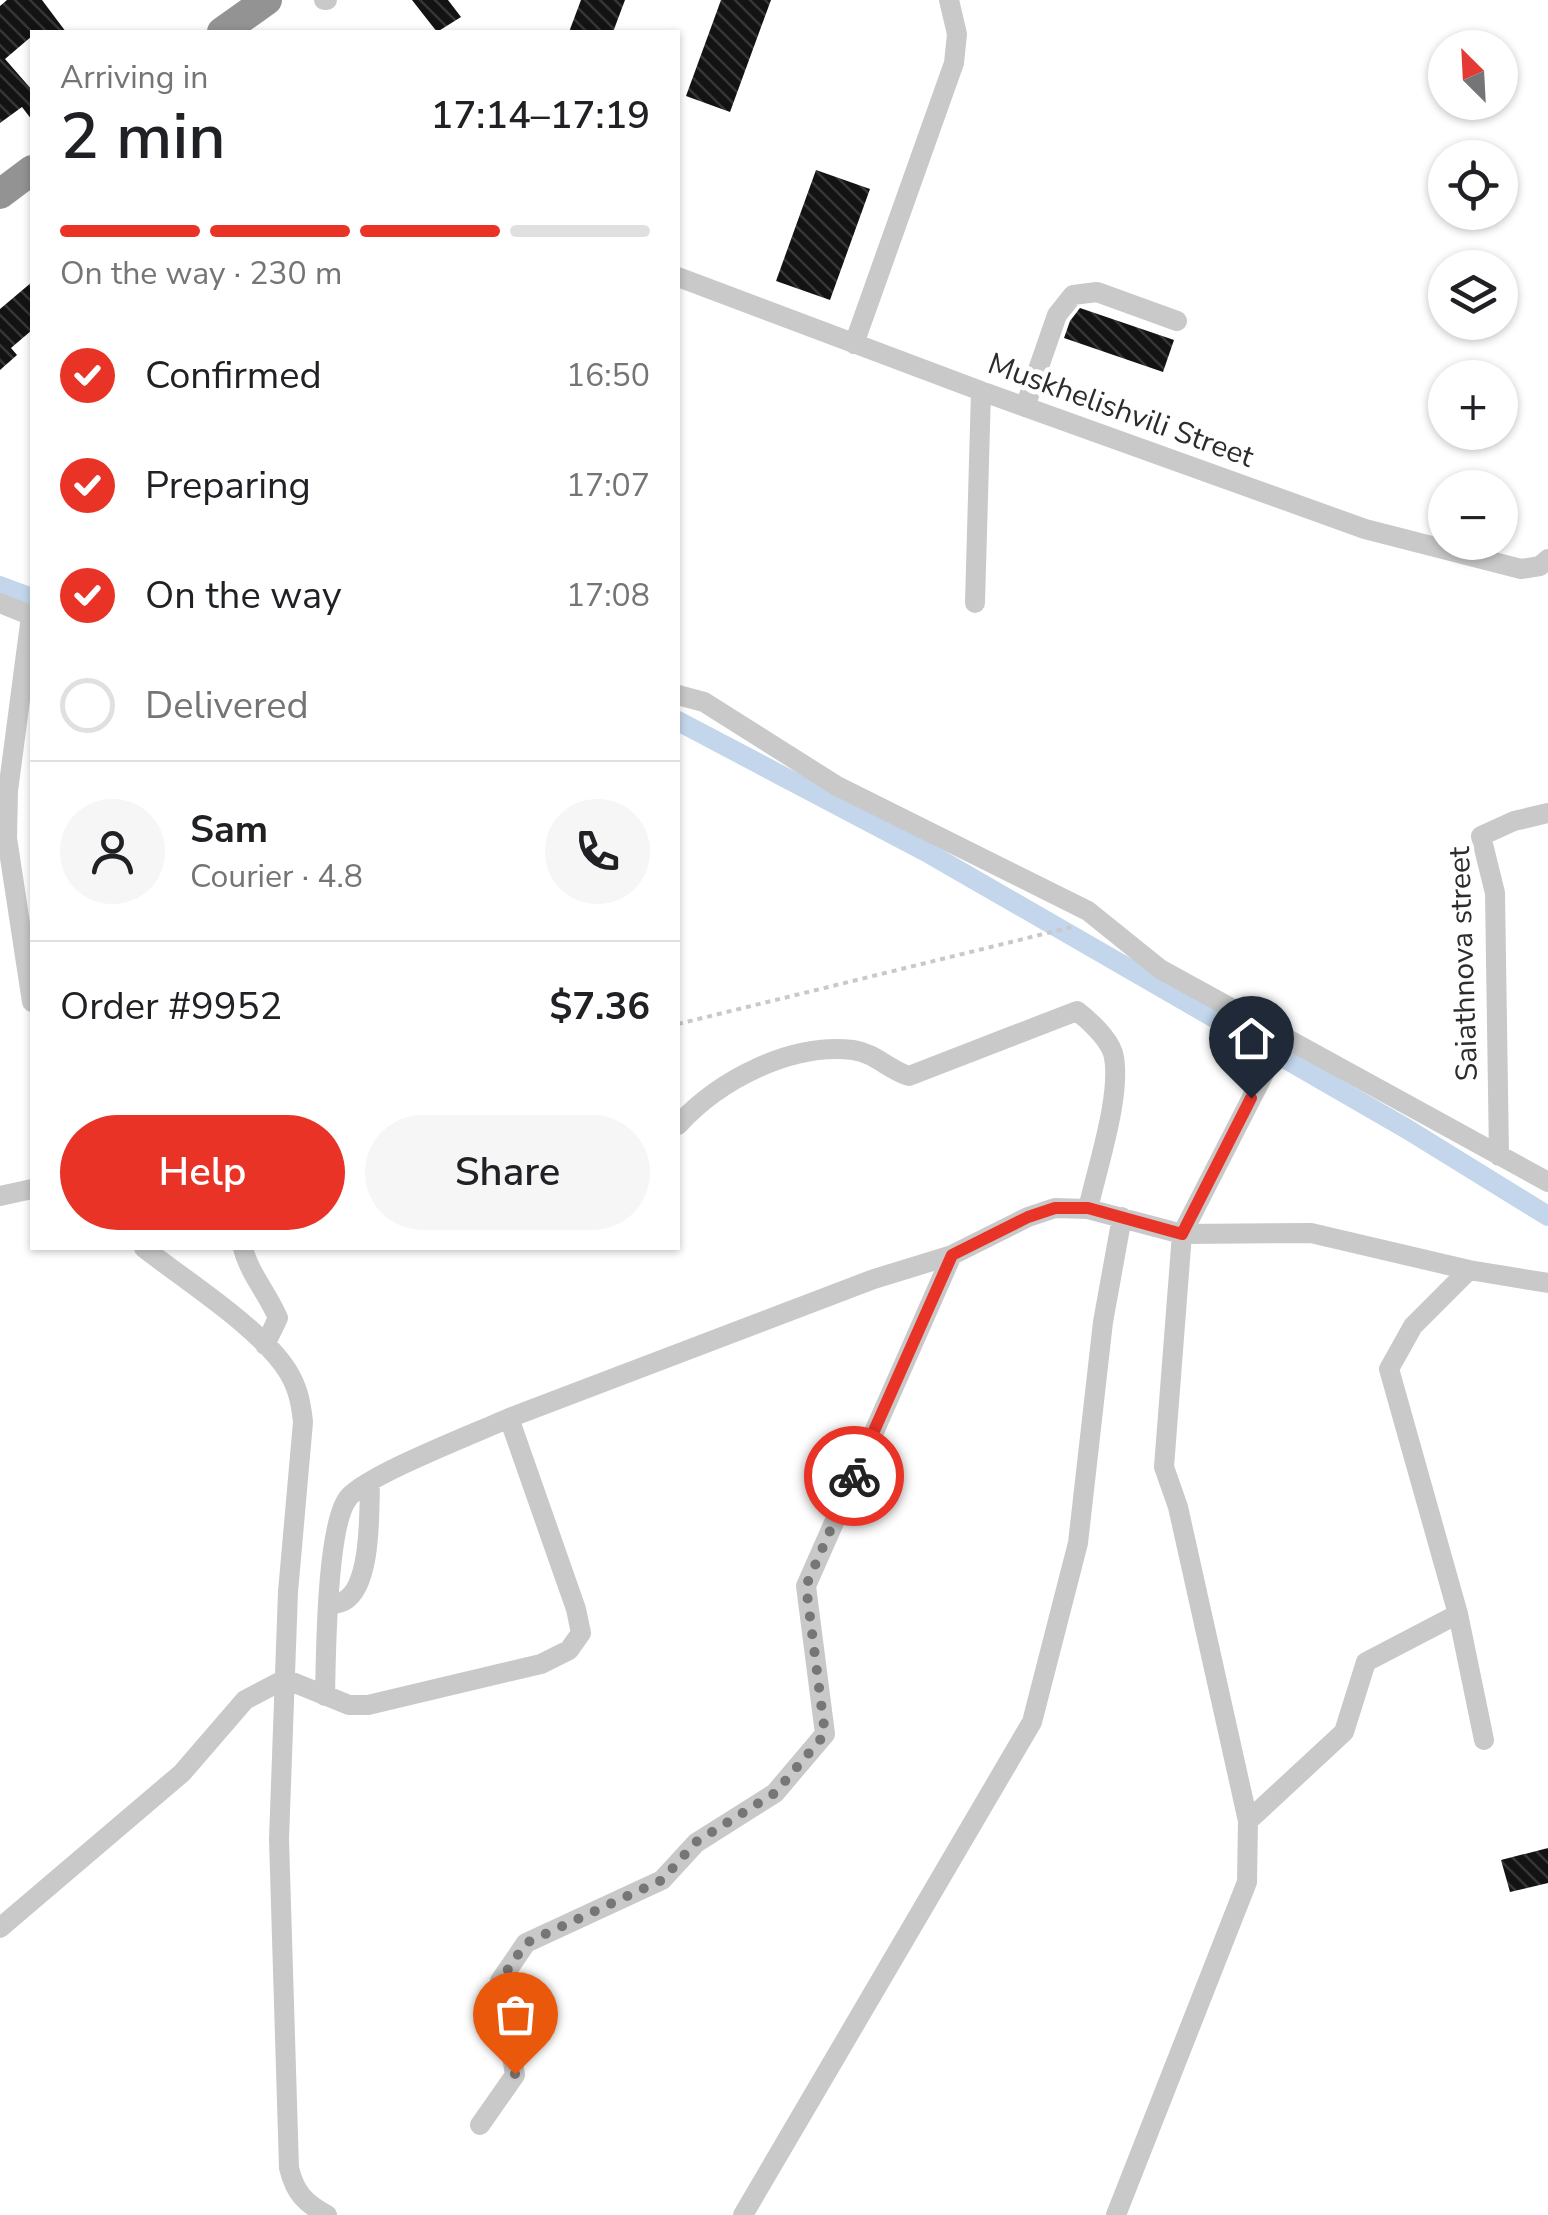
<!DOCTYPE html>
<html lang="en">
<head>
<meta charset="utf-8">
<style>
  :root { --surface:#fff; --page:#f6f6f6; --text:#202124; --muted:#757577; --line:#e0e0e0; --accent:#ea3327 }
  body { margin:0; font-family:"Nunito Sans",sans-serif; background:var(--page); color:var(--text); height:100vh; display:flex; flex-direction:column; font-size:38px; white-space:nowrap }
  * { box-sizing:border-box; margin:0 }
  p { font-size:32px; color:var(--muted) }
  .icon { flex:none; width:55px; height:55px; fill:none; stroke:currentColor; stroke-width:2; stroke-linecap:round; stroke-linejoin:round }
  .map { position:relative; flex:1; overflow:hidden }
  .details { position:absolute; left:30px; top:30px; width:650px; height:1220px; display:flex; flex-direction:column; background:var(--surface); border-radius:0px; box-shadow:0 2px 8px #0004 }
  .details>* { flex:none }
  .needle { width:65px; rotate:336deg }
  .buttons { position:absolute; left:1428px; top:30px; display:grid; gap:20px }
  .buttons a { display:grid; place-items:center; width:90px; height:90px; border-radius:50%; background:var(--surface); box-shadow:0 2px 8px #0004; font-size:50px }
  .pin { position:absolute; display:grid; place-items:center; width:85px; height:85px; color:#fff; margin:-102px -42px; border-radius:50% 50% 50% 0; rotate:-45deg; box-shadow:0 0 10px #0007 }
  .pin .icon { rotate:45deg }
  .courier { position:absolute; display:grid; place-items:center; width:100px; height:100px; margin:-50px; border:8px solid #ea3327; border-radius:50%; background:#fff; color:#222; box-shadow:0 2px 12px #0007 }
  .summary em { font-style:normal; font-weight:600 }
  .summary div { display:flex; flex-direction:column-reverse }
  .summary { display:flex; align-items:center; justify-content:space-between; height:170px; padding:0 30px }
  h1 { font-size:65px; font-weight:600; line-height:75px }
  .bar { display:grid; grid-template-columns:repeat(4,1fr); gap:15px 10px; align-content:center; height:120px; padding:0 30px }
  .bar i { height:12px; border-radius:8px; background:var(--line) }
  .bar .selected { background:var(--accent) }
  .bar p { grid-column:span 4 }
  .line { display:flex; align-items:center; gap:25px; padding:0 30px; border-top:2px solid var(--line) }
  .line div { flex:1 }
  .round { display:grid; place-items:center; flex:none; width:105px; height:105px; border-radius:52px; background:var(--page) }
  ol { padding:0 30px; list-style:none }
  li { display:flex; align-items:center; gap:30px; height:110px }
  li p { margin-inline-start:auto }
  li .icon { padding:10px; border-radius:50%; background:var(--accent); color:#fff; stroke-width:4 }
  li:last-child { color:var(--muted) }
  li i { width:55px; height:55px; border:5px solid var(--line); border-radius:50% }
  .primary-button { display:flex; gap:20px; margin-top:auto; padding:20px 30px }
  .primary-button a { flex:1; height:115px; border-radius:60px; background:var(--accent); color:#fff; font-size:40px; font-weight:600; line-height:115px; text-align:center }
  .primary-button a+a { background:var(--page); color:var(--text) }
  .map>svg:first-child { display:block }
</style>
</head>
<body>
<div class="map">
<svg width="1548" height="2215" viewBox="0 0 1548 2215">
  <defs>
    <pattern id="building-back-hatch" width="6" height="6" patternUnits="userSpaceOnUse" patternTransform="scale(2.5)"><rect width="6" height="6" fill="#131313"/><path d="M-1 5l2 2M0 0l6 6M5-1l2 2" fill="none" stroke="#363636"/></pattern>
  </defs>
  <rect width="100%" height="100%" fill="#fff"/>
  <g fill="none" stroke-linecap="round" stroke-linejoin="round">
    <path stroke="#c3d6eb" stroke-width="20" d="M0 586 32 598
      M678 721 930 854 1407 1129 1548 1216"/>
  </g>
  <path fill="url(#building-back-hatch)" d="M7 0H42L66 32H32V36L5 59 32 90V120L22 107 0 123V6Z
    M412 0H448L461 17 437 32Z
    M581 0H625L613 32H569Z
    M721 0H771L730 112 686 96Z
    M816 170 870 189 830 300 776 281Z
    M32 282V330L11 348 17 355 0 370V309Z
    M1080 308 1174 340 1163 372 1064 338 1070 321Z
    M1548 1848V1883L1510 1892 1501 1860Z"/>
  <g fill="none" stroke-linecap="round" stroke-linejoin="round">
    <path stroke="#c9c9c9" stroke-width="4" stroke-dasharray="5 5" stroke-linecap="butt" d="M678 1024 1076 926"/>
    <path stroke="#c9c9c9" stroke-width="20" d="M324 0H327
      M678 277 981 391 1365 529 1521 569 1540 566 1548 559
      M854 344 954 63 957 34 949 0
      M1025 407 1057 315 1073 295 1097 292 1177 321
      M0 603 32 616
      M975 603 981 391
      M31 616 8 791 7 838 32 1002
      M678 695 704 702 837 786 1088 911 1160 969 1548 1182
      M678 1125C719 1080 790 1043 853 1050 875 1053 889 1070 909 1076L1077 1011C1090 1021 1108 1038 1113 1053 1123 1091 1097 1168 1088 1209
      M1499 1156 1495 893 1481 836 1514 821 1548 813
      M0 1196 32 1189
      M144 1248C186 1281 259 1327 287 1370 298 1387 301 1403 303 1422L288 1592 279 1839 289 2168C295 2193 305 2203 327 2215
      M243 1248C249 1273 268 1294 278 1318L265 1345
      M1469 1270 1413 1326 1389 1369 1458 1614 1484 1740
      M328 1605C333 1604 339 1604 344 1601 372 1586 369 1510 370 1482
      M325 1696C326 1657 326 1523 349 1497 369 1474 476 1433 509 1418
      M1248 1821 1344 1732 1366 1662 1458 1614
      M0 1928 182 1773 245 1700 285 1679 349 1705H368L541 1664 569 1650 581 1633 576 1609 509 1418 874 1279 952 1255 1028 1217 1055 1208 1088 1209 1182 1234 1311 1233 1469 1270 1548 1283
      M480 2125 515 2075 500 1981 526 1943 662 1880 696 1843 775 1793 825 1734 806 1586 952 1255
      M743 2215 1032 1722 1078 1543 1103 1322 1122 1217
      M1116 2215 1247 1882 1248 1821 1178 1507 1164 1467 1182 1234 1269 1064"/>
    <path stroke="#939393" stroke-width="30" d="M222 32 267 0
      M0 194 32 170"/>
  </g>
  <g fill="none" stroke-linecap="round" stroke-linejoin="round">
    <path stroke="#767676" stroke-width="10" stroke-dasharray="0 18" d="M515 2074 500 1981 526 1943 662 1880 696 1842 775 1793 825 1734 806 1586 854 1476"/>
    <path stroke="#ea3327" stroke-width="12" d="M854 1476 952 1255 1028 1217 1055 1208H1088L1182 1234 1251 1098"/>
  </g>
  <g text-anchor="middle" stroke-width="10" stroke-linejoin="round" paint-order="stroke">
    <g font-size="30" fill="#2c2c2c" stroke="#fff">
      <text transform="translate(1121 410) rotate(20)" y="10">Muskhelishvili Street</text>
      <text transform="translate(1463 964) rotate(-92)" y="10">Saiathnova street</text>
    </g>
  </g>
</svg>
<div class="buttons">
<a><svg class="needle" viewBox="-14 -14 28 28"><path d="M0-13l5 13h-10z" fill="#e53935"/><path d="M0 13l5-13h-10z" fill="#757577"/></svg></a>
<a><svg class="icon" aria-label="locate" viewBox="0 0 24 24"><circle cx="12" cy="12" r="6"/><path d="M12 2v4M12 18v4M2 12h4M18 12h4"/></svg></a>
<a><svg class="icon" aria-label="layers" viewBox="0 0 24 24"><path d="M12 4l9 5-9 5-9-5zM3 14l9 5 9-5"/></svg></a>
<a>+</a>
<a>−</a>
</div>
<div class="pin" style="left:515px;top:2074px;background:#ea580c"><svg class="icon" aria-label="bag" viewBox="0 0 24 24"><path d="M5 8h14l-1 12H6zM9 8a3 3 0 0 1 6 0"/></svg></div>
<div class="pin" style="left:1251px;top:1098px;background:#1f2937"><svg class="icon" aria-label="home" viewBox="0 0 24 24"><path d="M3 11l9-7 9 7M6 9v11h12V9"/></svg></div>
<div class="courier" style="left:854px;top:1476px"><svg class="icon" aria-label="bike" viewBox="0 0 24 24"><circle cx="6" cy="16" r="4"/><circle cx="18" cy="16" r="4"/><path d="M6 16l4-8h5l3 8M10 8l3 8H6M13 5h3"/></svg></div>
<section class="details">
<div class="summary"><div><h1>2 min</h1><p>Arriving in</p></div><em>17:14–17:19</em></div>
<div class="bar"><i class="selected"></i><i class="selected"></i><i class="selected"></i><i></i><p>On the way · 230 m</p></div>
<ol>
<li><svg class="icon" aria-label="check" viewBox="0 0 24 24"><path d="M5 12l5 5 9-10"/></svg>Confirmed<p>16:50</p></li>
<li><svg class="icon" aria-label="check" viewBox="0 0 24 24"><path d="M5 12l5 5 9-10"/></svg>Preparing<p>17:07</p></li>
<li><svg class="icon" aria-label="check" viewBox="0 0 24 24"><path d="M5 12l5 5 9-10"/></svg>On the way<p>17:08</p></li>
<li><i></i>Delivered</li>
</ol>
<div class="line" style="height:180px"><a class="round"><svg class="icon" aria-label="person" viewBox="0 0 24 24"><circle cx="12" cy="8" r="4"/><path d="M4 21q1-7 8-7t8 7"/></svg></a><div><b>Sam</b><p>Courier · 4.8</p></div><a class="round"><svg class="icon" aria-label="phone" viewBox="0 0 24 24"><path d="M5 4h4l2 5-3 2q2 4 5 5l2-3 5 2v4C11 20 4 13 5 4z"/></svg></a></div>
<div class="line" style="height:130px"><div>Order #9952</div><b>$7.36</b></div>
<div class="primary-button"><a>Help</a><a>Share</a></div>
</section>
</div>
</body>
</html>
